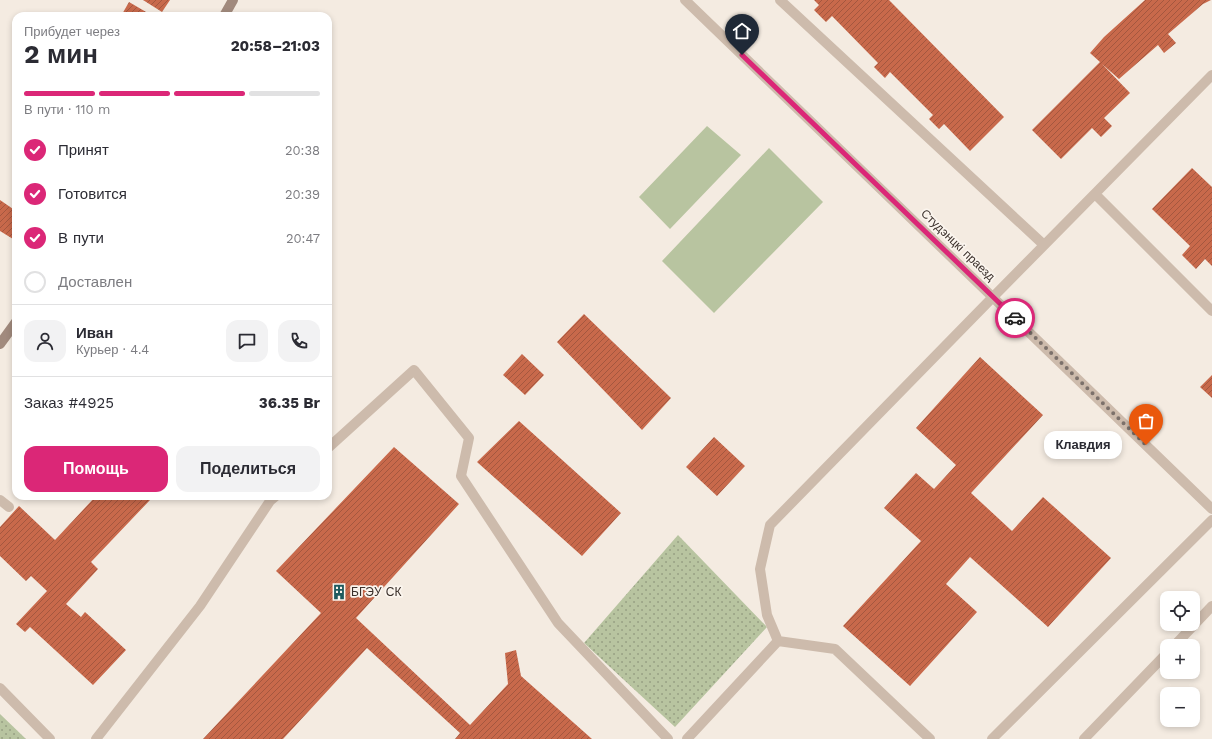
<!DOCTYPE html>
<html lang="ru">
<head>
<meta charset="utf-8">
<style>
  :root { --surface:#fff; --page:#f2f2f3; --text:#2b2b33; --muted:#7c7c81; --line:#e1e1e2; --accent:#db2777 }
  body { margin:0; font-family:"Work Sans",sans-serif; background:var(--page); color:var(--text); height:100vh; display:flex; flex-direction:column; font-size:15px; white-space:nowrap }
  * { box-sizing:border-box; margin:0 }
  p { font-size:13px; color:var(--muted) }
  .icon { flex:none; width:22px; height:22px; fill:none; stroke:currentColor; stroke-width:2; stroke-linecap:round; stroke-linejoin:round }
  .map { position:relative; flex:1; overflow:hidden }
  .side { position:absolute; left:12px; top:12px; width:320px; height:488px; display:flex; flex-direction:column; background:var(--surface); border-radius:12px; box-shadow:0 2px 6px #0003 }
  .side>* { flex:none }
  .fabs { position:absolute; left:1160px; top:591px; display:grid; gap:8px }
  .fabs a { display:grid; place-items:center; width:40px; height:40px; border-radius:8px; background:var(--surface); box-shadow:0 2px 6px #0003; font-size:20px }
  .pin { position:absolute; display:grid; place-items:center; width:34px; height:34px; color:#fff; margin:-41px -17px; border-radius:50% 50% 50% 0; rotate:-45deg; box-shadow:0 0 4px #0007 }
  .pin .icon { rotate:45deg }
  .courier { position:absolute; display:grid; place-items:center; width:40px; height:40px; margin:-20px; border:3px solid #db2777; border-radius:50%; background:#fff; color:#222; box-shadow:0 1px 5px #0007 }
  .bubble { position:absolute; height:28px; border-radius:12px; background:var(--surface); box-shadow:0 2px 6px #0003; font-size:13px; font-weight:700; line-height:28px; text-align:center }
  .headline em { font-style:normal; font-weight:700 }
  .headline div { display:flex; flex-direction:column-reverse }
  .headline { display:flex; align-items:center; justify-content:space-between; height:68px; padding:0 12px }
  h1 { font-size:26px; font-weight:700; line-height:30px }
  .bar { display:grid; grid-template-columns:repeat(4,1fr); gap:6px 4px; align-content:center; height:48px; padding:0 12px }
  .bar i { height:5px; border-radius:3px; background:var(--line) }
  .bar .active { background:var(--accent) }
  .bar p { grid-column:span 4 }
  .line { display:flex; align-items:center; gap:10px; padding:0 12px; border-top:1px solid var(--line) }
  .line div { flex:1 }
  .round { display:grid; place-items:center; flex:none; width:42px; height:42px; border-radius:12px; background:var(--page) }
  ol { padding:0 12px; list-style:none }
  li { display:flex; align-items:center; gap:12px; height:44px }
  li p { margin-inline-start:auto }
  li .icon { padding:4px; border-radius:50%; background:var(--accent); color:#fff; stroke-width:4 }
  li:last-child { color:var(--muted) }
  li i { width:22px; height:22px; border:2px solid var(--line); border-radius:50% }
  .action { display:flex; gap:8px; margin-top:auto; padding:8px 12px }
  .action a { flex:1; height:46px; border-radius:12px; background:var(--accent); color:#fff; font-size:16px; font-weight:700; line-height:46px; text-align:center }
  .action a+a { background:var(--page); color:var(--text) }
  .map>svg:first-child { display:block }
</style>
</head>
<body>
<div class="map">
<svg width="1212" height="739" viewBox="0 0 1212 739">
  <defs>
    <pattern id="grass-dots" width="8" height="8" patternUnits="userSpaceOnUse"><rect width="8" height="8" fill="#b8c4a0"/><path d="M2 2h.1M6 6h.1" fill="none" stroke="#97a083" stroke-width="1.8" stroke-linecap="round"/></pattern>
    <pattern id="building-hatch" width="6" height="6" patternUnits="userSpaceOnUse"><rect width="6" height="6" fill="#c8694b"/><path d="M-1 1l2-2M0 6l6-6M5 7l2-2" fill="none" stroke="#a4573f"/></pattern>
  </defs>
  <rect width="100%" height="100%" fill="#f4ebe1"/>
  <path fill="url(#grass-dots)" d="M678 535 767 627 675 727 584 643Z
    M0 714 26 739H0Z"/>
  <path fill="#b8c4a0" d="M707 126 741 155 670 229 639 197Z
    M769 148 823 202 714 313 662 261Z"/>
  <path fill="url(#building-hatch)" d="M143 0H170L162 12Z
    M814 0H889L1004 117 970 151 944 124 939 129 929 119 933 115 890 72 885 78 874 67 878 63 832 16 826 22 814 10 819 5Z
    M1145 0H1211L1203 4 1168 34 1176 43 1164 53 1158 45 1119 79 1102 64 1130 93 1104 118 1112 126 1101 137 1092 128 1061 159 1032 130 1100 62 1090 53 1104 37Z
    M129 2 153 16H121Z
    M1192 168 1212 187V266L1205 259 1196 269 1182 255 1190 246 1152 209Z
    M0 200 16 211V235L13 239 0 231Z
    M584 314 671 398 642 430 557 342Z
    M522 354 544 375 525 395 503 375Z
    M980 357 1043 415 971 493 1012 531 1043 497 1111 558 1048 627 970 557 946 584 977 612 910 686 843 626 921 541 884 508 916 473 934 489 956 465 916 428Z
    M1212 375V398L1200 387Z
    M519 421 621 513 582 556 477 462Z
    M714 437 745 466 717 496 686 467Z
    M394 447 459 504 356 618 470 725 508 684 505 653 516 650 521 676 592 739H455L460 733 367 648 283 739H203L321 613 276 571Z
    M96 496H146L150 500 91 562 98 569 66 604 81 617 85 612 126 650 93 685 30 627 25 632 16 624 47 591 31 576 26 581 0 556V527L19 506 55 540Z"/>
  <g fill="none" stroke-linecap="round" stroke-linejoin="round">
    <path stroke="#cdbbac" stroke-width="10" d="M780 0 1044 245
      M1095 194 1212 311
      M328 448 414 370 469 438 461 476 558 623 668 739
      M0 500 9 507
      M778 641 835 649 930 739
      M1174 646 1212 606
      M0 688 50 739
      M96 739 200 606 270 501 276 496
      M687 739 778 641 767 615 760 569 770 525 993 297 1212 75
      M992 739 1212 520
      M1084 739 1167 653"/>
    <path stroke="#cdbbac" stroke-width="10" d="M685 0 1212 509"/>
    <path stroke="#a18a7d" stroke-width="10" d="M224 16 233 0
      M0 344 16 322"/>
  </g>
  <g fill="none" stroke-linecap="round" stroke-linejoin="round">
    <path stroke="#7c716b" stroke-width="4" stroke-dasharray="0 7.2" d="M1015 318 1146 445"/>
    <path stroke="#db2777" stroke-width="5" d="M742 55 1015 318"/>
  </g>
  <defs>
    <symbol id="building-bare" viewBox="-9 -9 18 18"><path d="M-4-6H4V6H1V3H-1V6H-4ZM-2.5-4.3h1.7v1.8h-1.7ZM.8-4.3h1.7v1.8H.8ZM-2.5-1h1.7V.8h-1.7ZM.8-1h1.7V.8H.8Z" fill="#1f5a5e" stroke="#fbf5ee" stroke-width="2.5" paint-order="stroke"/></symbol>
  </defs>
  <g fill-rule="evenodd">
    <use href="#building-bare" x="328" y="581" width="22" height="22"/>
  </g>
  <g text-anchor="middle" stroke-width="3.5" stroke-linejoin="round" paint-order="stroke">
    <g font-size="12" fill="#3b302b" stroke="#fbf5ee">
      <text transform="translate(958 245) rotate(44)" y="4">Студэнцкі праезд</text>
    </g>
    <g font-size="12" fill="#3b302b" stroke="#fbf5ee" text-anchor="start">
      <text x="351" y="596">БГЭУ СК</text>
    </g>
  </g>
</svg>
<div class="fabs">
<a><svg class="icon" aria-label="locate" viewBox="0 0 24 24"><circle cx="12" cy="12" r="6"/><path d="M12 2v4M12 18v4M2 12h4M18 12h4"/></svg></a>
<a>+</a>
<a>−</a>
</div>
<div class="pin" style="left:1146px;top:445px;background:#ea580c"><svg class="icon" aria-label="bag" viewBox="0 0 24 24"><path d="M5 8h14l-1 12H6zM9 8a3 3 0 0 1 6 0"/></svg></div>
<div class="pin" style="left:742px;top:55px;background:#1f2937"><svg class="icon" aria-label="home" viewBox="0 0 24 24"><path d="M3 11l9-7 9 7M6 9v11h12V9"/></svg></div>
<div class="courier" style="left:1015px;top:318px"><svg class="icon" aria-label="car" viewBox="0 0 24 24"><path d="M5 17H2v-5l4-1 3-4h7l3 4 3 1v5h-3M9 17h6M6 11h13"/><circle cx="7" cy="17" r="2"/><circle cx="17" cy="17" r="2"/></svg></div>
<div class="bubble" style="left:1044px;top:431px;width:78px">Клавдия</div>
<section class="side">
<div class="headline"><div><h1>2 мин</h1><p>Прибудет через</p></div><em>20:58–21:03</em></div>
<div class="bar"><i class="active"></i><i class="active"></i><i class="active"></i><i></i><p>В пути · 110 m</p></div>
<ol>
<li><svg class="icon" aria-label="check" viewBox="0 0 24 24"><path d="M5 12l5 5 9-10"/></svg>Принят<p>20:38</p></li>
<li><svg class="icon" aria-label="check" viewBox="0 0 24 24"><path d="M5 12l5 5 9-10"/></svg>Готовится<p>20:39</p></li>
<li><svg class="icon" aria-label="check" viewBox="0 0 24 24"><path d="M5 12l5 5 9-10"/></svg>В пути<p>20:47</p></li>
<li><i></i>Доставлен</li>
</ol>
<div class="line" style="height:72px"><a class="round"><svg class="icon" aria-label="person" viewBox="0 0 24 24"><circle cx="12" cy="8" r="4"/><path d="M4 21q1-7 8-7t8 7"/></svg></a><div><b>Иван</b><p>Курьер · 4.4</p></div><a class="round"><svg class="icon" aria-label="chat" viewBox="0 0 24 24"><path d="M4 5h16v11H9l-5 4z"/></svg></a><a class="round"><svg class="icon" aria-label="phone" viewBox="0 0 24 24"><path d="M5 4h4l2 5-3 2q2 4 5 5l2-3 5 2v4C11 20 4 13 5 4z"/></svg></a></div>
<div class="line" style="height:52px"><div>Заказ #4925</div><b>36.35 Br</b></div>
<div class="action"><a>Помощь</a><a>Поделиться</a></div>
</section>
</div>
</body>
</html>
